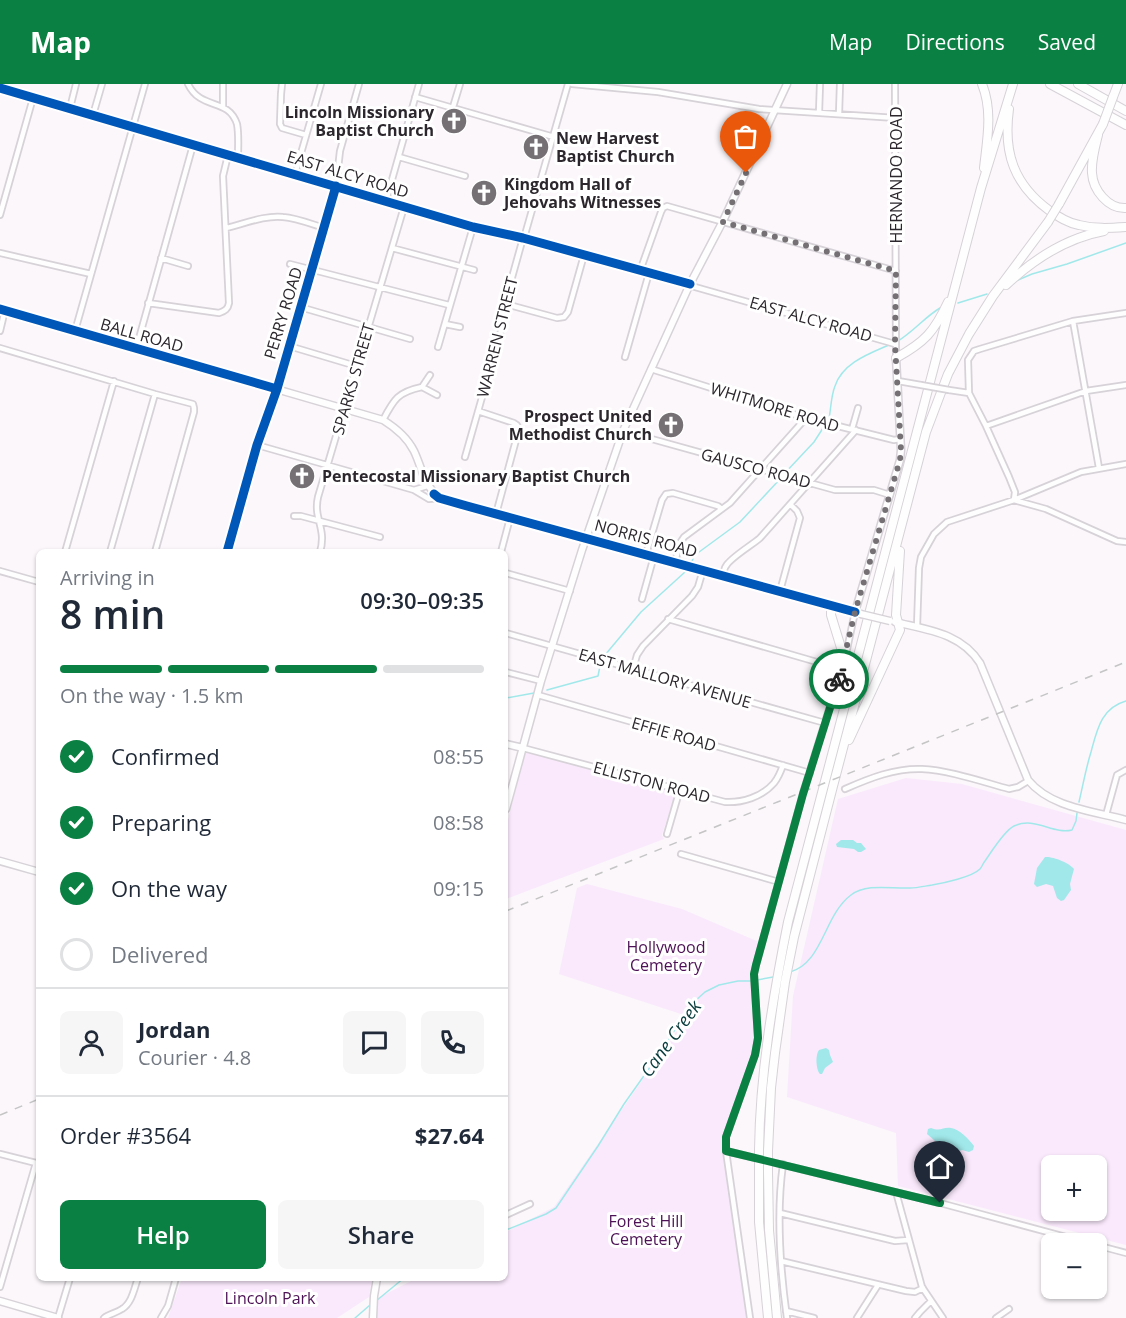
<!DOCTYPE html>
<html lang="en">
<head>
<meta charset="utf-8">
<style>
  :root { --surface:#fff; --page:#f6f6f7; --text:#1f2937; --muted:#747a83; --line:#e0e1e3; --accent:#0b8043 }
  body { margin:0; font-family:"Open Sans",sans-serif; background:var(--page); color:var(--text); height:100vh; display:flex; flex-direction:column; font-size:22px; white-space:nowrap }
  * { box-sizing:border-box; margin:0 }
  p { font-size:20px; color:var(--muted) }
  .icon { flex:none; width:33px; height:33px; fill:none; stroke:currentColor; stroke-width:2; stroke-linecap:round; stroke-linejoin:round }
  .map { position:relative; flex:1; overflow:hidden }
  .drawer { position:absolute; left:36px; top:465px; width:472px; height:732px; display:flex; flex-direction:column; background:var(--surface); border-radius:9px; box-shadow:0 2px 4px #0004 }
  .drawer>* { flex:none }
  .fabs { position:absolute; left:1041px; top:1071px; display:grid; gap:12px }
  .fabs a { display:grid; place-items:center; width:66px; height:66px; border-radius:9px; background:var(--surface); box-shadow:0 2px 4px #0004; font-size:30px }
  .pin { position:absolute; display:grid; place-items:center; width:51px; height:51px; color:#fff; margin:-62px -26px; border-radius:50% 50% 50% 0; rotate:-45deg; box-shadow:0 0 6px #0007 }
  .pin .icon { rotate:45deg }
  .courier { position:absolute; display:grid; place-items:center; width:60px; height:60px; margin:-30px; border:4px solid #0b8043; border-radius:50%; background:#fff; color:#222; box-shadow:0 2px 8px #0007 }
  .summary em { font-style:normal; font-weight:600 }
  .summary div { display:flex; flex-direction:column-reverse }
  .summary { display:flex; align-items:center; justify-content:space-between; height:102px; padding:0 24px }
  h1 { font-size:39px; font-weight:600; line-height:45px }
  .bar { display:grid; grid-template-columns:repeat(4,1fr); gap:9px 6px; align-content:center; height:72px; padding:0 24px }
  .bar i { height:8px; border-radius:4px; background:var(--line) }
  .bar .current { background:var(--accent) }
  .bar p { grid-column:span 4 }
  .line { display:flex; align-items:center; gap:15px; padding:0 24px; border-top:2px solid var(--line) }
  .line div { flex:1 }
  .round { display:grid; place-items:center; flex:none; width:63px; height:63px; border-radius:9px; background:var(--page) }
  ol { padding:0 24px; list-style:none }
  li { display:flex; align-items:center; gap:18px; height:66px }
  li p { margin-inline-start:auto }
  li .icon { padding:6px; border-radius:50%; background:var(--accent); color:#fff; stroke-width:4 }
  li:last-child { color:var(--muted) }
  li i { width:33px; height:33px; border:3px solid var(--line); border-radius:50% }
  .primary-button { display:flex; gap:12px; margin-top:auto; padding:12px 24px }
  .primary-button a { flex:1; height:69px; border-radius:9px; background:var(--accent); color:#fff; font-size:24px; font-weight:600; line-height:69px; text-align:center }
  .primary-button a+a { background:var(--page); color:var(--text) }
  header { display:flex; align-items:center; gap:36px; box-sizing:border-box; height:84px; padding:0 30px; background:var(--accent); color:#fff }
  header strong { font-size:28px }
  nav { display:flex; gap:33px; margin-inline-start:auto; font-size:21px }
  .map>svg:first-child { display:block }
</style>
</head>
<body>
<header>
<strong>Map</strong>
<nav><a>Map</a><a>Directions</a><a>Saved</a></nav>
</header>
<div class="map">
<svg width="1126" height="1234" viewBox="0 0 1126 1234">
  <rect width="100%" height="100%" fill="#fbf7fb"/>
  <path fill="#fae9fc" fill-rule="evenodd" d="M525 668 676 707 662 751 664 755 506 815V744Z
    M906 694 962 700 1126 746V1161L898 1102 896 1049 787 1013 793 912 838 715ZM1052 1082H1096V1126H1052Z
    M587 800 682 825 759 858 751 885 757 954 752 976 723 1059 749 1234H377L378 1214 417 1194H506V1148L554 1123 687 932 559 890 577 804Z
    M182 1194H372L369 1213 337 1234H168Z"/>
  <path fill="#a1e8ea" d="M841 756H853L857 759H861L866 765 861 768H858L854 765 837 763 836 760Z
    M1045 773C1052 772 1070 779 1074 785L1070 800 1071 806 1064 816 1061 817 1057 814 1053 802 1046 800 1037 803 1034 800 1037 784Z
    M826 964 829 966 830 971 833 978 825 984 822 990H820C816 986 815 971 819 966Z
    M931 1044C941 1048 942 1043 951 1044 959 1045 969 1055 974 1062L973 1066 969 1068 962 1066 950 1070 945 1069 942 1068 935 1057 927 1050 928 1045Z"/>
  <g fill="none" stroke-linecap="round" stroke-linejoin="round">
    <path stroke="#a1e8ea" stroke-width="1.5" d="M1018 196 1032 190 1067 180 1126 159
      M958 219 987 210
      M898 257C914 247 925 233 940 224
      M828 337 829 335C831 324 831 312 835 302 843 278 871 269 891 260
      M784 390 814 358 825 341
      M692 477 695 471 740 438 781 394
      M605 571 641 528 685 488
      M547 606 598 592 600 582
      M506 614 534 609
      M1079 718C1083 701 1086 684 1091 668 1097 646 1101 624 1126 617
      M790 888C823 879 824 831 851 811 867 799 891 805 910 804 917 804 925 802 932 801 944 799 972 793 980 785 982 783 983 779 985 777 992 767 1004 747 1014 742 1035 732 1053 751 1072 746L1076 737 1077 729
      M757 896 773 893
      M506 1146 546 1130 556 1124 598 1062 624 1020 665 962 683 932 694 918 705 908 719 901 738 897H753
      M376 1217 404 1194
      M355 1234 370 1221"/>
    <defs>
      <path id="minor" d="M188 0C201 27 228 13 237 40 239 50 238 63 238 73
        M223 0V23
        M282 0 281 10 280 40 282 44 306 51
        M572 0 658 8 759 25 896 34
        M895 0 896 274
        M0 4 473 143 523 154 895 260
        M415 13 554 53
        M453 23 460 0
        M70 24 76 0
        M819 29 820 0
        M839 30 840 0
        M93 31 102 0
        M399 73 465 92
        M295 90 321 0
        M386 117 419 0
        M0 131 33 14
        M226 144C244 140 264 131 283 133 297 134 311 140 324 144
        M524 154 568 0
        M392 164 474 186
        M0 169 91 190
        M161 174 188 182
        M290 180 449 221
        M640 187 661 128 663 124 667 122 896 187
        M148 219 219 229C225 227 228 225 229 219L223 92 228 71
        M506 220 557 234 564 233 568 228 584 171
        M300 223 410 255
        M1126 229 1073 237 980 265 974 267 968 276 969 309 986 342 1009 393 1015 408 1014 416 1081 388 1126 380
        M1073 237 1099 384
        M445 240 460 243
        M0 247 5 226
        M75 247 145 0
        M289 262 356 282
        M438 263 473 143
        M0 264 155 310 193 320 194 324V328L155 468
        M136 265 193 61
        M625 273 649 189
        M651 285 806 334 894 356 900 355
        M898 297 921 301
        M422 303 430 291
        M949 306 969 309
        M478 327 514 339 517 341 519 345 496 430
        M383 336C394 315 398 308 422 303L437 311
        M986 342 1086 307 1126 301
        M852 345 858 324
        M623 347 835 406H874L890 411
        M257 361 414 406
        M465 373 506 229V215L523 154
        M427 402 414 406 429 415 439 414
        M294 432H301L380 453
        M65 468 114 297
        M110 468 155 310
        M227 468 257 361 277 305 324 144 336 102 340 67 359 0
        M320 468C327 444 313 435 318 413L404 123
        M501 468 510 434
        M646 470 662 416 666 410 673 409 718 422 722 425
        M675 478 680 459 684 453 730 419 806 334
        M0 487 39 498
        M506 489 570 507
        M723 491C724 489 724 484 726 482 730 474 752 461 760 454L856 346
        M780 507 800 434 797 427 791 421
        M642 515 654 472
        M668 535 841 585
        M917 543 919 484 921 473 934 450 947 438 1014 416 1046 425 1117 457 1126 458
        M506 549 825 639
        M846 570 855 528
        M633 585 637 571 643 562 692 512 698 503 703 486
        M506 588 541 597
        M538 611 810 689
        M523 664 725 718C742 719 762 713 774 699 778 694 781 687 783 681
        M845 705C870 694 895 684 922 685 948 686 983 698 1009 705L1018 703 1028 697
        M1106 731 1117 691 1126 686
        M667 750 680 705
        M681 770 779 798
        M726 1067 940 1119 1092 1160
        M0 1070 36 1079
        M783 1080C776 1131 780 1184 787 1234
        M896 1108 922 1203 943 1234
        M780 1129 895 1157 908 1156
        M506 1131 530 1120
        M1096 1161 1126 1169
        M781 1177 906 1207 915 1208 923 1204
        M0 1203 36 1079
        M786 1227 814 1234
        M58 1234 70 1194
        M104 1234C109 1230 116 1229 122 1225 132 1219 134 1205 138 1194
        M161 1234 168 1222 176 1194
        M750 1234 726 1067V1053L755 971 758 954 754 890 756 881 803 709 843 580
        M857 1234 878 1201
        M915 1234 920 1228 931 1217
        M996 1234 1009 1225"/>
      <path id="major" d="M0 225 383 336C396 344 407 353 414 367 423 386 422 398 439 414L861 530
        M855 528 900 376 901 366 896 274
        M895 538C928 546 961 549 980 579L1028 696C1051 724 1093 727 1126 736
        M506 660 523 664
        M506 725 541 597 582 466 623 347 690 200 723 137 787 0
        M0 777 39 788
        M0 1217 58 1234
        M373 1234 374 1212 377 1194"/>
      <path id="highway" d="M982 0C993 27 987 56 984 84
        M1050 0 1126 41
        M1078 0 1126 27
        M1113 13 1118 0
        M1009 25C1003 69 1014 101 1050 127 1059 133 1068 139 1079 141 1095 145 1110 144 1126 143
        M1098 51C1095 63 1091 77 1092 89 1093 106 1108 125 1126 124
        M1059 120 1103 40
        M1006 201C1034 175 1066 154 1104 147
        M896 274C925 258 934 248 948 218
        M831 521V531L846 580V604
        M849 656 900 546 896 531 900 467
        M759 1066C760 989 773 913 788 838L981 104 1013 0
        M768 1067 771 1004 775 969 785 898 794 853 832 706 926 348 948 290 969 250 993 212 1048 138
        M759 1085V1138L768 1234
        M768 1088 769 1146 777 1234"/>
    </defs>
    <use href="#minor" stroke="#d6d2d7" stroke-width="8"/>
    <use href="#major" stroke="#d6d2d7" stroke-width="9"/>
    <use href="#highway" stroke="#d6d2d7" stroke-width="10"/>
    <use href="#minor" stroke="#fefefe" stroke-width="4.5"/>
    <use href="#major" stroke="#fefefe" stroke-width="6"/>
    <use href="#highway" stroke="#fefefe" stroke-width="8"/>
    <path stroke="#c5c5c5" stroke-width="1.5" stroke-dasharray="8 8" stroke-linecap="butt" d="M506 827 1126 578
      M0 1031 39 1015"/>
    <defs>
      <path id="minor-bridge" d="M921 301 949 306
        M843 580 846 570"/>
      <path id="major-bridge" d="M861 530 890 537"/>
      <path id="highway-bridge" d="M1103 40 1113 13
        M1048 138 1059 120
        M768 1067V1088
        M759 1085V1066"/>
    </defs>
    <use href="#minor-bridge" stroke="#d6d2d7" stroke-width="8" stroke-linecap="butt"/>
    <use href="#major-bridge" stroke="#d6d2d7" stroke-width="9" stroke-linecap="butt"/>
    <use href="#highway-bridge" stroke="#d6d2d7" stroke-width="10" stroke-linecap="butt"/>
    <use href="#minor-bridge" stroke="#fefefe" stroke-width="4.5"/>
    <use href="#major-bridge" stroke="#fefefe" stroke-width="6"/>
    <use href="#highway-bridge" stroke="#fefefe" stroke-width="8"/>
    <defs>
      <path id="cycleway" d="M0 4 473 143 523 154 690 200
        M0 225 277 305
        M434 410 439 414 467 422 855 528
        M227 468 257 361 277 305 336 102"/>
    </defs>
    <use href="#cycleway" stroke="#fff" stroke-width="13"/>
    <use href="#cycleway" stroke="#0057b8" stroke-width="9"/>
  </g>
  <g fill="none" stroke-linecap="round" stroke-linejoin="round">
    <path stroke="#747074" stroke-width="6" stroke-dasharray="0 10.8" d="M746 89 723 138 896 187 895 260 901 366 900 376 855 528 839 595"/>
    <path stroke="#0b8043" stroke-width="8" d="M839 595 803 710 756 881 754 890 758 954 755 971 726 1053V1067L940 1119"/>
  </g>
  <defs>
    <symbol id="church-disc" viewBox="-11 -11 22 22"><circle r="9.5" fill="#747074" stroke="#fff"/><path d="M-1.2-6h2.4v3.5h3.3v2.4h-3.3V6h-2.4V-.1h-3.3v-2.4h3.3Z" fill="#fff"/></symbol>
  </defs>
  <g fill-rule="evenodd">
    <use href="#church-disc" x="439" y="22" width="30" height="30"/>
    <use href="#church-disc" x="521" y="48" width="30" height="30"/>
    <use href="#church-disc" x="469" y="94" width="30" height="30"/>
    <use href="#church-disc" x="656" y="326" width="30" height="30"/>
    <use href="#church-disc" x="287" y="377" width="30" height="30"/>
  </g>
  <g text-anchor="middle" stroke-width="6" stroke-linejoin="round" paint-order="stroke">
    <g font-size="16" font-weight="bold" fill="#2b272c" stroke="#fff" text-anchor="start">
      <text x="434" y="34" text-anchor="end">Lincoln Missionary<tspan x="434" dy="18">Baptist Church</tspan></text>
      <text x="556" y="60">New Harvest<tspan x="556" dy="18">Baptist Church</tspan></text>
      <text x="504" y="106">Kingdom Hall of<tspan x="504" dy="18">Jehovahs Witnesses</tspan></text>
      <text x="652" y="338" text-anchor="end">Prospect United<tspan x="652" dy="18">Methodist Church</tspan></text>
      <text x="322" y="398">Pentecostal Missionary Baptist Church</text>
    </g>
    <g font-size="16" fill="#2b272c" stroke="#fff">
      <text transform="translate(348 90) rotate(17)" y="6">EAST ALCY ROAD</text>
      <text transform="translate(896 91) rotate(-90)" y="6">HERNANDO ROAD</text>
      <text transform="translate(283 229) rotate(-73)" y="6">PERRY ROAD</text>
      <text transform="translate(811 235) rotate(16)" y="6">EAST ALCY ROAD</text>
      <text transform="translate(142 251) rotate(16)" y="6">BALL ROAD</text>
      <text transform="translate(497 253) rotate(-76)" y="6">WARREN STREET</text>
      <text transform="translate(353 295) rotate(-74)" y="6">SPARKS STREET</text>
      <text transform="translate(775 323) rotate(17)" y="6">WHITMORE ROAD</text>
      <text transform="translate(756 384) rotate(15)" y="6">GAUSCO ROAD</text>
      <text transform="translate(646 454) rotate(15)" y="6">NORRIS ROAD</text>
      <text transform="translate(665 594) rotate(16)" y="6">EAST MALLORY AVENUE</text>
      <text transform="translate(674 650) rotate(16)" y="6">EFFIE ROAD</text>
      <text transform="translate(652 698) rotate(15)" y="6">ELLISTON ROAD</text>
    </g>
    <g font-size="16" fill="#4d1155" stroke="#fff">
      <text x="666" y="869">Hollywood<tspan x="666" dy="18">Cemetery</tspan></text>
      <text x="646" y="1143">Forest Hill<tspan x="646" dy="18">Cemetery</tspan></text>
      <text x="270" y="1220">Lincoln Park</text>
    </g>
    <g font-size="18" font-style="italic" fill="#073a3b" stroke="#fff">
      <text transform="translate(671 955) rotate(-54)" y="6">Cane Creek</text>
    </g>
  </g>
</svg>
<div class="fabs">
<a>+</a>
<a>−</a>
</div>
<div class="pin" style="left:746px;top:89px;background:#ea580c"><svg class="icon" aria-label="bag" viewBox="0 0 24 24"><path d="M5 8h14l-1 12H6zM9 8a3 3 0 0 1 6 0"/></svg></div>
<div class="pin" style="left:940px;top:1119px;background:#1f2937"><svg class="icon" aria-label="home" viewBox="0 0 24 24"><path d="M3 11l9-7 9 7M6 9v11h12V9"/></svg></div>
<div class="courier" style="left:839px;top:595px"><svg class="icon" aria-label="bike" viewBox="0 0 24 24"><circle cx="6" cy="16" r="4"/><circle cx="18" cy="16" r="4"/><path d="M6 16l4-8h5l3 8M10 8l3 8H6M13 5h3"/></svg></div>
<section class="drawer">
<div class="summary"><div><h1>8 min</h1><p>Arriving in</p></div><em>09:30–09:35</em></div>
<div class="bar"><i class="current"></i><i class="current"></i><i class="current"></i><i></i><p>On the way · 1.5 km</p></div>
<ol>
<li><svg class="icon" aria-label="check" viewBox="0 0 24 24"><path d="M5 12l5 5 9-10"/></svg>Confirmed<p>08:55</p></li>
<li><svg class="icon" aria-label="check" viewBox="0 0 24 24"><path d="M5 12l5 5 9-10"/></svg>Preparing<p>08:58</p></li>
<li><svg class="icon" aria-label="check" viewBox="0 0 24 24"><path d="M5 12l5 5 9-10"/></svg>On the way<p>09:15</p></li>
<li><i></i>Delivered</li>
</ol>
<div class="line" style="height:108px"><a class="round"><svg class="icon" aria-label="person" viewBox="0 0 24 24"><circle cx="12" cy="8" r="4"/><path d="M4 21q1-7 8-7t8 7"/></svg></a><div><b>Jordan</b><p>Courier · 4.8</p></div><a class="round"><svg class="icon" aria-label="chat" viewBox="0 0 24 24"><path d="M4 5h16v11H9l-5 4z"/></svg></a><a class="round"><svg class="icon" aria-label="phone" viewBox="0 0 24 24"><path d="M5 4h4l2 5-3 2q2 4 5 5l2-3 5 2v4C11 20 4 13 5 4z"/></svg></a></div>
<div class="line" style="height:78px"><div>Order #3564</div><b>$27.64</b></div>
<div class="primary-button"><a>Help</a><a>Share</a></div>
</section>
</div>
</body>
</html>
